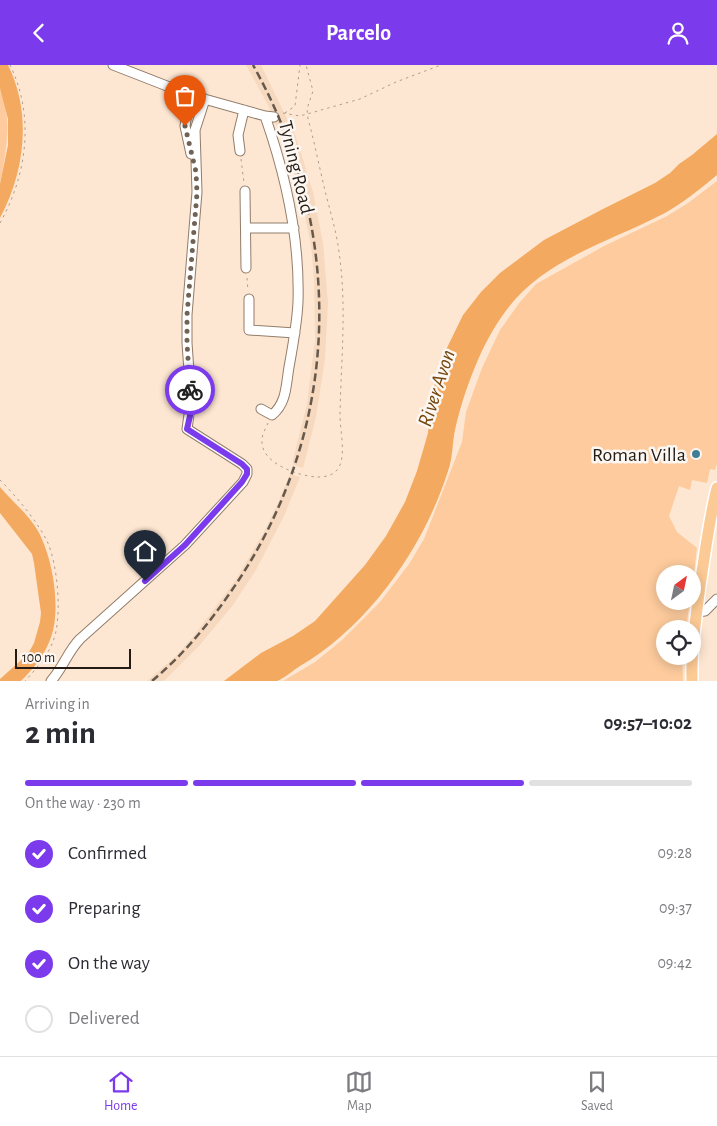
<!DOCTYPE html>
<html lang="en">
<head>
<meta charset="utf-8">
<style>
  :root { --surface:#fff; --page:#f2f2f3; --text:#2b2b33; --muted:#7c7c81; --line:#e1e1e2; --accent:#7c3aed }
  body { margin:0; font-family:"Alegreya Sans",sans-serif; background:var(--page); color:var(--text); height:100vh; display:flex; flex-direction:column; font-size:19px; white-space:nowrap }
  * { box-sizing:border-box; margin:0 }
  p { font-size:16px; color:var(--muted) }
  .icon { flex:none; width:28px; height:28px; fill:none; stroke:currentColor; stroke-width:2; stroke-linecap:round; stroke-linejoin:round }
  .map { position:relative; height:616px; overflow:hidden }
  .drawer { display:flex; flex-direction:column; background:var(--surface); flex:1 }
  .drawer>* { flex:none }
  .needle { width:32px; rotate:33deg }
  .tools { position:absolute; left:656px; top:500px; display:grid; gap:10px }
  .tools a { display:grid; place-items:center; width:45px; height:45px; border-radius:50%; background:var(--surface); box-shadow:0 2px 12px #0003; font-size:25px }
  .scale { position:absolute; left:15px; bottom:12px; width:116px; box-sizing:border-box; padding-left:5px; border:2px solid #241c14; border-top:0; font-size:14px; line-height:18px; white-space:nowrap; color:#241c14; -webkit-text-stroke:4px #fcf7f3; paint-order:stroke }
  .pin { position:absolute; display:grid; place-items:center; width:42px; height:42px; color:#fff; margin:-51px -21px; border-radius:50% 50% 50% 0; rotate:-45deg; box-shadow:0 0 5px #0007 }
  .pin .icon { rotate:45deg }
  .courier { position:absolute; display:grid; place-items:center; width:50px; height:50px; margin:-25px; border:4px solid #7c3aed; border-radius:50%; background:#fff; color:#222; box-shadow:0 1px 6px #0007 }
  .summary em { font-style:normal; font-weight:600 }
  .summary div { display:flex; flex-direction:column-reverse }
  .summary { display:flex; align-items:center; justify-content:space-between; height:85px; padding:0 25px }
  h1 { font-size:32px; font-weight:600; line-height:38px }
  .bar { display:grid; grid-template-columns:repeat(4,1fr); gap:8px 5px; align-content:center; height:60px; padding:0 25px }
  .bar i { height:6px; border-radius:4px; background:var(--line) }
  .bar .active { background:var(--accent) }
  .bar p { grid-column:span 4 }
  ol { padding:0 25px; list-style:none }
  li { display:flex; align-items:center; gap:15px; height:55px }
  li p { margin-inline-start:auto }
  li .icon { padding:5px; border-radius:50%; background:var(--accent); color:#fff; stroke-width:4 }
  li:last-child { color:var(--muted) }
  li i { width:28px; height:28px; border:2px solid var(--line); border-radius:50% }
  header { display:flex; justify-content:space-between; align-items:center; height:65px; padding:0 25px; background:var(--accent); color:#fff; font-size:22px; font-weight:600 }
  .menu { display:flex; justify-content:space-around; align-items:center; height:70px; border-top:1px solid var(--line); background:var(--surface); font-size:14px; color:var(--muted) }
  .menu a { display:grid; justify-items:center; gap:2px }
  .menu .active { color:var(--accent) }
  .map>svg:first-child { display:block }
</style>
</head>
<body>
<header><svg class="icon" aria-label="back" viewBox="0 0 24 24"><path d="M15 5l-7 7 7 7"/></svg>Parcelo<svg class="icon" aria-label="person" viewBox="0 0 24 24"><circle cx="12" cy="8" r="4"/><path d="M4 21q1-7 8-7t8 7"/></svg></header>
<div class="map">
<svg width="717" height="616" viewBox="0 0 717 616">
  <rect width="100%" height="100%" fill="#fee7d2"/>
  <path fill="#f6d9bf" d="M246 0H261L296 72 313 127 323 178 328 238 325 294 316 352 303 403 293 400V395L307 339 315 275 314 213 311 180 299 123 291 96 268 40Z
    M290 409 300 412 284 451 256 505 233 540 199 581 164 616H147L176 591 193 572 235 516 264 467 278 438Z"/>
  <path fill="#fdcb9d" d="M0 23C13 55 6 86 0 119Z
    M717 116V399L715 405 710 404 707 418 692 415 690 425 679 421 669 451 677 467 697 483 693 518 692 509H665V536H690L686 564H665V591H682L683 616H283L315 597 342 575 380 537 409 499 424 474 462 377 466 347 482 303 500 265 520 237 536 219 604 181 667 151 688 138Z"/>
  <path fill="#f3a95f" d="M0 0H8C32 48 25 107 0 153V119L8 80V54L0 23Z
    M717 69V110C700 124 683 138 665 148 610 177 543 194 505 247 481 279 464 326 455 365 452 379 453 393 448 406 424 482 369 561 300 601 292 606 285 613 277 616 268 616 236 616 224 616L261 588 293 571 315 556 365 500 386 471 405 437 417 406 428 368 433 325 442 293 463 250 481 227 500 208 544 175 601 145 655 118 670 108 679 99 692 90Z
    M0 422C12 436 29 450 38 466 53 493 62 546 50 575 44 591 33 604 21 616H0V614L28 589 34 578 40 557 41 548 34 498 32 489 0 448Z"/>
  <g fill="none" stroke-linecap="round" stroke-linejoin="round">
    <defs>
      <path id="minor" d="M113 0 190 30 265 51 274 52
        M190 30 185 61 191 89
        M240 86 238 70 244 45
        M245 126 246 203
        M246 163H294
        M249 234V265L295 268
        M261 344 272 350C287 338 286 319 289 302 293 280 297 259 298 237 300 173 286 111 265 51
        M697 547 705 546 717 534
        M51 616C63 603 68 586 80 574L185 480 243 417 247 409V404L242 399 187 364 191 335 187 278V250L197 127 195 65 205 34"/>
      <path id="major" d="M692 616C691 584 696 552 700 521 705 488 709 455 717 423"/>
    </defs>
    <use href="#minor" stroke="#927d6b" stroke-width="11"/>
    <use href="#major" stroke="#fff" stroke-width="14"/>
    <path stroke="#ae9d8d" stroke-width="1" stroke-dasharray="2.5 4" stroke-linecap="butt" d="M283 48 300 51 360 34 396 17 441 0
      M285 48 295 41 300 0
      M241 94 244 118
      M0 158C27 110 35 51 10 0
      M247 213 248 226
      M268 358C266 363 262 369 262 375 260 398 298 411 317 412 325 412 334 411 339 402 346 390 340 365 340 350 341 295 347 242 339 187 336 163 328 140 323 117 318 96 314 75 308 54L307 44 313 26 306 0
      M0 415C16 431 37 456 47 476 58 499 63 556 52 579 46 593 35 605 25 616"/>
    <use href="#minor" stroke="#fff" stroke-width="9"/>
    <use href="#major" stroke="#fcca95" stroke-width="11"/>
    <path stroke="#65584c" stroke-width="2.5" stroke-dasharray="8 4" stroke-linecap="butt" d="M152 616C183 590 209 559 232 525 342 366 347 168 253 0"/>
  </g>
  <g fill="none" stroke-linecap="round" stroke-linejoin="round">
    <path stroke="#706356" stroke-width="5" stroke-dasharray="0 9" d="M185 61 196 107 197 128 187 250V278L190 325"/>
    <path stroke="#7c3aed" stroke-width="6" d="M145 516 185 480 242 417 247 409V404L242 399 187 364 190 351V325"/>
  </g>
  <circle fill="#417d94" stroke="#fcf7f3" stroke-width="2" cx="696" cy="389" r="5"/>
  <g text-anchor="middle" stroke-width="5" stroke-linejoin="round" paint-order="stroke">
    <g font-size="20" fill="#241c14" stroke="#fcf7f3">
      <text transform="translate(297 102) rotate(76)" y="7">Tyning Road</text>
    </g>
    <g font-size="20" fill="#241c14" stroke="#fcf7f3" text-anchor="end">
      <text x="686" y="396">Roman Villa</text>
    </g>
    <g font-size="21" font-style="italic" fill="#75450b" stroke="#fcf7f3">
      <text transform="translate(436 323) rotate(-72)" y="7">River Avon</text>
    </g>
  </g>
</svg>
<div class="tools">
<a><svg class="needle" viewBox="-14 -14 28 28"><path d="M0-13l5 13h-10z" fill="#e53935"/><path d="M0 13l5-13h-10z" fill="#7c7c81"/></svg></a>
<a><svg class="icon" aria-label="locate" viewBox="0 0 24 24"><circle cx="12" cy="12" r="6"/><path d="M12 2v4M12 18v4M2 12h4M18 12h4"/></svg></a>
</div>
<div class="scale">100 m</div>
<div class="pin" style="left:185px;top:61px;background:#ea580c"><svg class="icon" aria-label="bag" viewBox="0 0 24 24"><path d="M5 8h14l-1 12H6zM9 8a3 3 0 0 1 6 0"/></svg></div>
<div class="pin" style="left:145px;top:516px;background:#1f2937"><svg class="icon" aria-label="home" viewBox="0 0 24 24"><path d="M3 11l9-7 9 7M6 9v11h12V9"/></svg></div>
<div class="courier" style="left:190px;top:325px"><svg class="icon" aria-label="bike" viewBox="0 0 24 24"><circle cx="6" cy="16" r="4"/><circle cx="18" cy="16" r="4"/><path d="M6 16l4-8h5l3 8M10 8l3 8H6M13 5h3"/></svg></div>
</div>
<section class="drawer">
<div class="summary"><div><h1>2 min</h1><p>Arriving in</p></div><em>09:57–10:02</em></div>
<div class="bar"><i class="active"></i><i class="active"></i><i class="active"></i><i></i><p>On the way · 230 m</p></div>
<ol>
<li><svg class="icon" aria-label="check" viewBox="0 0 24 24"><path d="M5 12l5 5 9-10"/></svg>Confirmed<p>09:28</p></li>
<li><svg class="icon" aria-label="check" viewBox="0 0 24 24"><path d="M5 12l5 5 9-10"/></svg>Preparing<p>09:37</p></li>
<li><svg class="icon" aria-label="check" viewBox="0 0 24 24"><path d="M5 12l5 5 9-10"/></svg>On the way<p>09:42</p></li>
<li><i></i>Delivered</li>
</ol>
</section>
<nav class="menu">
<a class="active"><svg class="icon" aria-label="home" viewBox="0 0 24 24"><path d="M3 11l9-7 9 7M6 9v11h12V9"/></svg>Home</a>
<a><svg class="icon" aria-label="map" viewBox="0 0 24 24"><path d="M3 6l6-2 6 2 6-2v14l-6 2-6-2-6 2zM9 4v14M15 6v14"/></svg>Map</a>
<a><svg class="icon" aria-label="saved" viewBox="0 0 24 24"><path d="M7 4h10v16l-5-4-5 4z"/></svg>Saved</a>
</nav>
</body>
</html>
